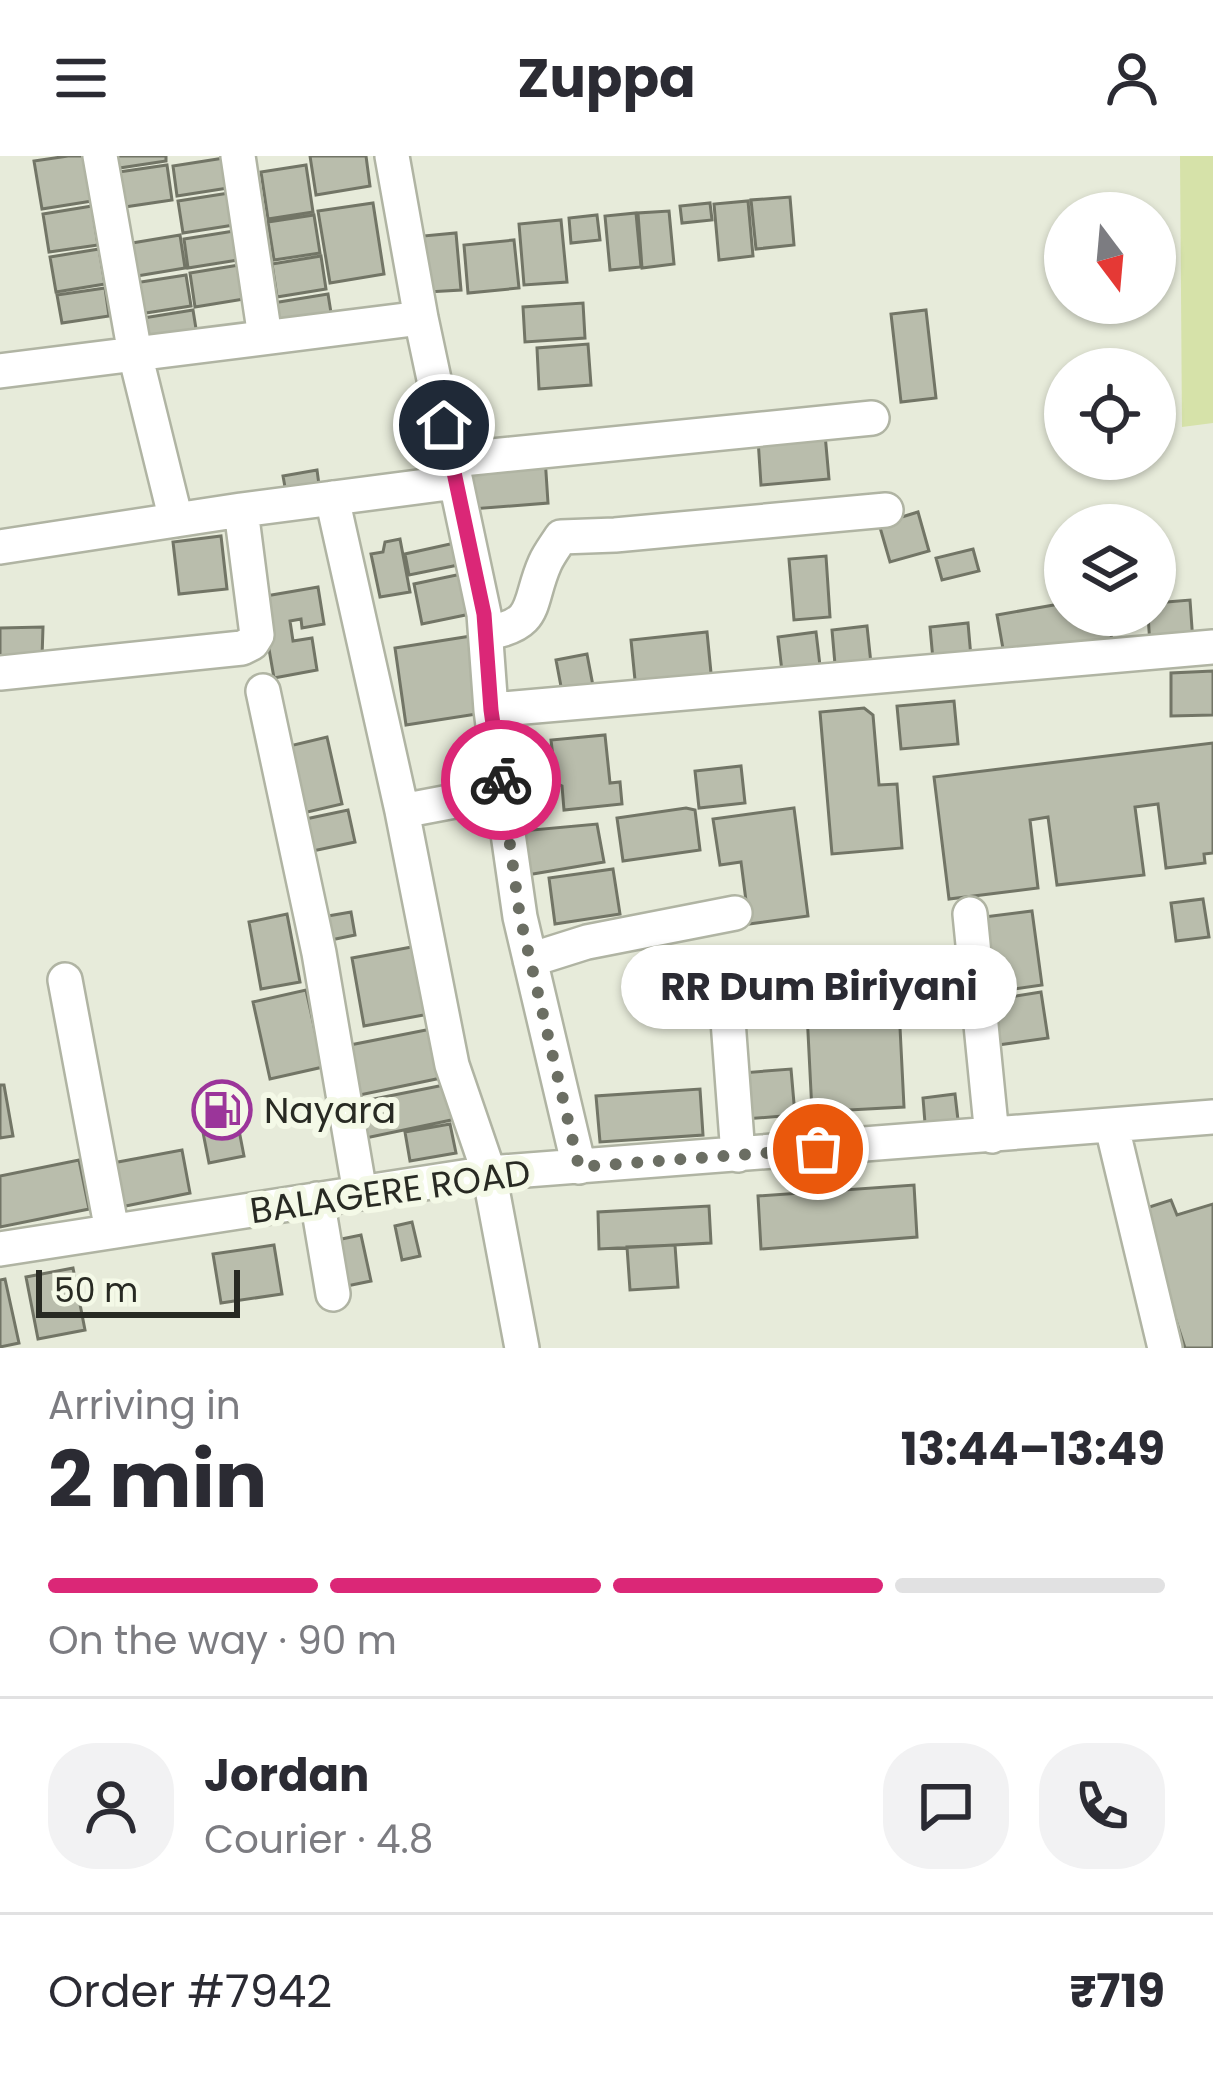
<!DOCTYPE html>
<html lang="en">
<head>
<meta charset="utf-8">
<style>
  :root { --surface:#fff; --page:#f2f2f3; --text:#2b2b33; --muted:#7c7c81; --line:#e1e1e2; --accent:#db2777 }
  body { margin:0; font-family:Poppins,sans-serif; background:var(--page); color:var(--text); height:100vh; display:flex; flex-direction:column; font-size:45px; white-space:nowrap }
  * { box-sizing:border-box; margin:0 }
  p { font-size:39px; color:var(--muted) }
  .icon { flex:none; width:66px; height:66px; fill:none; stroke:currentColor; stroke-width:2; stroke-linecap:round; stroke-linejoin:round }
  .map { position:relative; height:1192px; overflow:hidden }
  .details { display:flex; flex-direction:column; background:var(--surface); flex:1 }
  .details>* { flex:none }
  .needle { width:78px; rotate:164deg }
  .controls { position:absolute; left:1044px; top:36px; display:grid; gap:24px }
  .controls a { display:grid; place-items:center; width:132px; height:132px; border-radius:50%; background:var(--surface); box-shadow:0 3px 9px #0004; font-size:60px }
  .scale { position:absolute; left:36px; bottom:30px; width:204px; box-sizing:border-box; padding-left:12px; border:6px solid #282a23; border-top:0; font-size:33px; line-height:42px; white-space:nowrap; color:#282a23; -webkit-text-stroke:9px #f4f9e7; paint-order:stroke }
  .pin { position:absolute; display:grid; place-items:center; width:102px; height:102px; color:#fff; margin:-51px; border:6px solid #fff; border-radius:50%; box-shadow:0 3px 12px #0007 }
  .courier { position:absolute; display:grid; place-items:center; width:120px; height:120px; margin:-60px; border:9px solid #db2777; border-radius:50%; background:#fff; color:#222; box-shadow:0 3px 15px #0007 }
  .bubble { position:absolute; height:84px; border-radius:42px; background:var(--surface); box-shadow:0 3px 9px #0004; font-size:39px; font-weight:700; line-height:84px; text-align:center }
  .headline em { font-style:normal; font-weight:700 }
  .headline div { display:flex; flex-direction:column-reverse }
  .headline { display:flex; align-items:center; justify-content:space-between; height:204px; padding:0 48px }
  h1 { font-size:78px; font-weight:700; line-height:90px }
  .bar { display:grid; grid-template-columns:repeat(4,1fr); gap:18px 12px; align-content:center; height:144px; padding:0 48px }
  .bar i { height:15px; border-radius:9px; background:var(--line) }
  .bar .current { background:var(--accent) }
  .bar p { grid-column:span 4 }
  .line { display:flex; align-items:center; gap:30px; padding:0 48px; border-top:3px solid var(--line) }
  .line div { flex:1 }
  .round { display:grid; place-items:center; flex:none; width:126px; height:126px; border-radius:48px; background:var(--page) }
  header { display:flex; justify-content:space-between; align-items:center; height:156px; padding:0 48px; background:var(--surface); font-size:54px; font-weight:700 }
  .map>svg:first-child { display:block }
</style>
</head>
<body>
<header><svg class="icon" aria-label="menu" viewBox="0 0 24 24"><path d="M4 6h16M4 12h16M4 18h16"/></svg>Zuppa<svg class="icon" aria-label="person" viewBox="0 0 24 24"><circle cx="12" cy="8" r="4"/><path d="M4 21q1-7 8-7t8 7"/></svg></header>
<div class="map">
<svg width="1213" height="1192" viewBox="0 0 1213 1192">
  <rect width="100%" height="100%" fill="#e7ebda"/>
  <path fill="#d6e2a9" d="M1180 0H1213V267L1182 271Z"/>
  <path fill="#b9bdac" stroke="#727566" stroke-width="3" d="M68 0H85L92 45 42 53 34 5Z
    M111 0H166V5L113 13Z
    M310 0H366L370 30 316 39Z
    M224 2 228 32 177 40 173 10Z
    M167 9 172 44 118 52 112 17Z
    M306 9 313 56 268 63 261 16Z
    M229 37 234 69 183 77 178 45Z
    M790 41 794 89 756 93 751 44Z
    M748 45 753 100 719 104 714 48Z
    M373 47 384 118 330 127 318 55Z
    M710 47 712 64 682 67 680 50Z
    M92 50 98 89 49 96 43 58Z
    M669 55 674 108 642 112 638 57Z
    M636 57 641 111 610 114 605 60Z
    M314 59 320 97 274 104 268 66Z
    M597 59 600 84 571 87 569 62Z
    M561 64 567 126 524 129 519 68Z
    M234 75 238 104 188 112 184 83Z
    M456 77 461 134 428 136 423 80Z
    M180 79 185 112 131 121 126 88Z
    M514 84 519 132 468 137 464 89Z
    M99 93 105 128 56 136 50 101Z
    M321 100 326 133 277 141 272 108Z
    M239 109 244 143 195 151 190 117Z
    M186 119 191 150 133 159 128 128Z
    M105 132 109 160 62 167 57 139Z
    M328 138 333 169 278 177 273 147Z
    M583 147 585 182 525 186 523 151Z
    M193 154 198 185 136 195 131 164Z
    M926 154 936 242 901 246 891 158Z
    M588 188 591 229 539 233 537 192Z
    M825 278 829 323 761 329 758 283Z
    M545 301 548 347 472 353 469 306Z
    M317 314 320 336 287 342 283 320Z
    M918 356 929 395 890 406 879 368Z
    M221 380 227 433 179 438 173 386Z
    M400 383 410 436 380 441 371 398 383 396 385 386Z
    M459 386 463 408 409 419 405 398Z
    M973 393 979 415 942 424 936 402Z
    M826 400 830 461 794 464 789 403Z
    M466 417 475 457 422 468 414 428Z
    M318 431 324 468 302 472 301 463 290 465 293 485 312 482 317 514 274 522 260 441Z
    M1190 444 1193 486 1150 489 1148 459H1155V447Z
    M1065 447V459H1108L1112 485 1005 504 997 459Z
    M968 467 971 501 933 504 930 471Z
    M867 470 872 517 836 520 832 474Z
    M43 471 42 502 0 505V472Z
    M707 476 712 527 636 534 631 484Z
    M816 476 821 518 783 524 778 481Z
    M471 480 483 557 406 569 395 492Z
    M587 498 594 535 563 541 556 504Z
    M1213 515V559L1171 560V517Z
    M954 545 958 588 901 593 897 550Z
    M864 552 873 559 879 629 897 628 902 692 832 698 820 556Z
    M605 579 610 627 620 626 622 648 564 654 562 630 556 627 551 584Z
    M327 581 342 648 299 658 285 591Z
    M1213 587V697L1204 698 1205 707 1166 712 1158 648 1135 651 1144 719 1057 729 1048 661 1030 664 1038 732 949 743 934 621Z
    M741 610 745 647 699 652 695 615Z
    M686 652 695 654 700 694 623 705 617 662Z
    M794 652 808 760 749 768 741 706 720 709 713 663Z
    M348 654 355 686 308 696 301 664Z
    M597 668 604 706 527 719 521 675Z
    M613 713 620 758 555 768 549 722Z
    M1203 743 1209 781 1176 785 1171 747Z
    M1032 755 1042 829 986 837 976 762Z
    M351 756 355 779 326 785 322 761Z
    M287 758 300 826 261 833 249 766Z
    M417 790 429 858 364 870 352 802Z
    M896 792 904 951 812 956 804 797Z
    M782 793 785 844 704 849 701 798Z
    M306 834 323 911 270 923 253 846Z
    M1041 836 1048 882 998 889 991 844Z
    M431 873 441 922 355 940 345 890Z
    M791 913 795 959 745 963 741 917Z
    M449 928 456 963 361 983 354 947Z
    M0 929H4L13 980 0 982Z
    M700 933 703 979 600 986 596 940Z
    M232 938 244 1000 209 1007 197 946Z
    M955 938 958 964 925 967 923 942Z
    M450 968 456 997 410 1005 405 976Z
    M182 994 190 1037 111 1053 102 1009Z
    M79 1004 89 1053 0 1071V1020Z
    M914 1029 917 1081 761 1093 758 1040Z
    M1171 1044 1177 1059 1213 1048V1192H1185L1140 1054Z
    M709 1050 711 1087 599 1093 598 1056Z
    M412 1066 420 1100 402 1104 395 1070Z
    M361 1079 371 1125 342 1131 332 1085Z
    M274 1089 282 1138 221 1147 213 1098Z
    M675 1089 678 1131 630 1134 627 1091Z
    M73 1112 85 1174 38 1183 26 1121Z
    M5 1123 19 1187 0 1191V1124Z"/>
  <g fill="none" stroke-linecap="round" stroke-linejoin="round">
    <defs>
      <path id="minor" d="M100 0 135 198 176 364
        M238 0 265 181
        M392 0 421 162 484 458 491 554 502 636 402 655 452 909 489 1017 522 1192
        M0 215 421 162
        M452 304 872 262
        M332 342 402 655
        M0 391 241 354 456 326
        M486 477C540 469 527 447 545 407 549 398 556 389 561 381L615 379 886 354
        M0 517 242 492 252 487 257 479 241 354
        M263 535 319 797 360 1037
        M491 554 1213 491
        M502 636 520 761 579 1011
        M970 758 992 980
        M530 804 587 786 735 757
        M65 824 112 1075
        M727 851 738 999
        M1112 971 1165 1192
        M317 1043 333 1138
        M0 1093 489 1017 1213 961"/>
    </defs>
    <use href="#minor" stroke="#b0b4a3" stroke-width="38"/>
    <use href="#minor" stroke="#fff" stroke-width="33"/>
  </g>
  <g fill="none" stroke-linecap="round" stroke-linejoin="round">
    <path stroke="#6b6e63" stroke-width="12" stroke-dasharray="0 21.6" d="M501 624 520 761 579 1011 818 993"/>
    <path stroke="#db2777" stroke-width="15" d="M444 269 484 458 491 554 501 624"/>
  </g>
  <defs>
    <symbol id="fuel-ring" viewBox="-11 -11 22 22"><circle r="9.5" fill="#f4f9e7" stroke="#9b359a" stroke-width="1.5"/><path d="M-5.5-6h7V0h2V4h1.3V-2.5L3-4.5l.8-.8L6-3V5H2.5V1h-1V6h-7ZM-4.2-4.7v3.2H.2V-4.7Z" fill="#9b359a"/></symbol>
  </defs>
  <g fill-rule="evenodd">
    <use href="#fuel-ring" x="189" y="921" width="66" height="66"/>
  </g>
  <g text-anchor="middle" stroke-width="12" stroke-linejoin="round" paint-order="stroke">
    <g font-size="36" fill="#282a23" stroke="#f4f9e7" text-anchor="start">
      <text x="264" y="967">Nayara</text>
    </g>
    <g font-size="36" fill="#282a23" stroke="#f4f9e7">
      <text transform="translate(390 1035) rotate(-8)" y="13">BALAGERE ROAD</text>
    </g>
  </g>
</svg>
<div class="controls">
<a><svg class="needle" viewBox="-14 -14 28 28"><path d="M0-13l5 13h-10z" fill="#e53935"/><path d="M0 13l5-13h-10z" fill="#7c7c81"/></svg></a>
<a><svg class="icon" aria-label="locate" viewBox="0 0 24 24"><circle cx="12" cy="12" r="6"/><path d="M12 2v4M12 18v4M2 12h4M18 12h4"/></svg></a>
<a><svg class="icon" aria-label="layers" viewBox="0 0 24 24"><path d="M12 4l9 5-9 5-9-5zM3 14l9 5 9-5"/></svg></a>
</div>
<div class="scale">50 m</div>
<div class="pin" style="left:818px;top:993px;background:#ea580c"><svg class="icon" aria-label="bag" viewBox="0 0 24 24"><path d="M5 8h14l-1 12H6zM9 8a3 3 0 0 1 6 0"/></svg></div>
<div class="pin" style="left:444px;top:269px;background:#1f2937"><svg class="icon" aria-label="home" viewBox="0 0 24 24"><path d="M3 11l9-7 9 7M6 9v11h12V9"/></svg></div>
<div class="courier" style="left:501px;top:624px"><svg class="icon" aria-label="bike" viewBox="0 0 24 24"><circle cx="6" cy="16" r="4"/><circle cx="18" cy="16" r="4"/><path d="M6 16l4-8h5l3 8M10 8l3 8H6M13 5h3"/></svg></div>
<div class="bubble" style="left:621px;top:789px;width:396px">RR Dum Biriyani</div>
</div>
<section class="details">
<div class="headline"><div><h1>2 min</h1><p>Arriving in</p></div><em>13:44–13:49</em></div>
<div class="bar"><i class="current"></i><i class="current"></i><i class="current"></i><i></i><p>On the way · 90 m</p></div>
<div class="line" style="height:216px"><a class="round"><svg class="icon" aria-label="person" viewBox="0 0 24 24"><circle cx="12" cy="8" r="4"/><path d="M4 21q1-7 8-7t8 7"/></svg></a><div><b>Jordan</b><p>Courier · 4.8</p></div><a class="round"><svg class="icon" aria-label="chat" viewBox="0 0 24 24"><path d="M4 5h16v11H9l-5 4z"/></svg></a><a class="round"><svg class="icon" aria-label="phone" viewBox="0 0 24 24"><path d="M5 4h4l2 5-3 2q2 4 5 5l2-3 5 2v4C11 20 4 13 5 4z"/></svg></a></div>
<div class="line" style="height:156px"><div>Order #7942</div><b>₹719</b></div>
</section>
</body>
</html>
